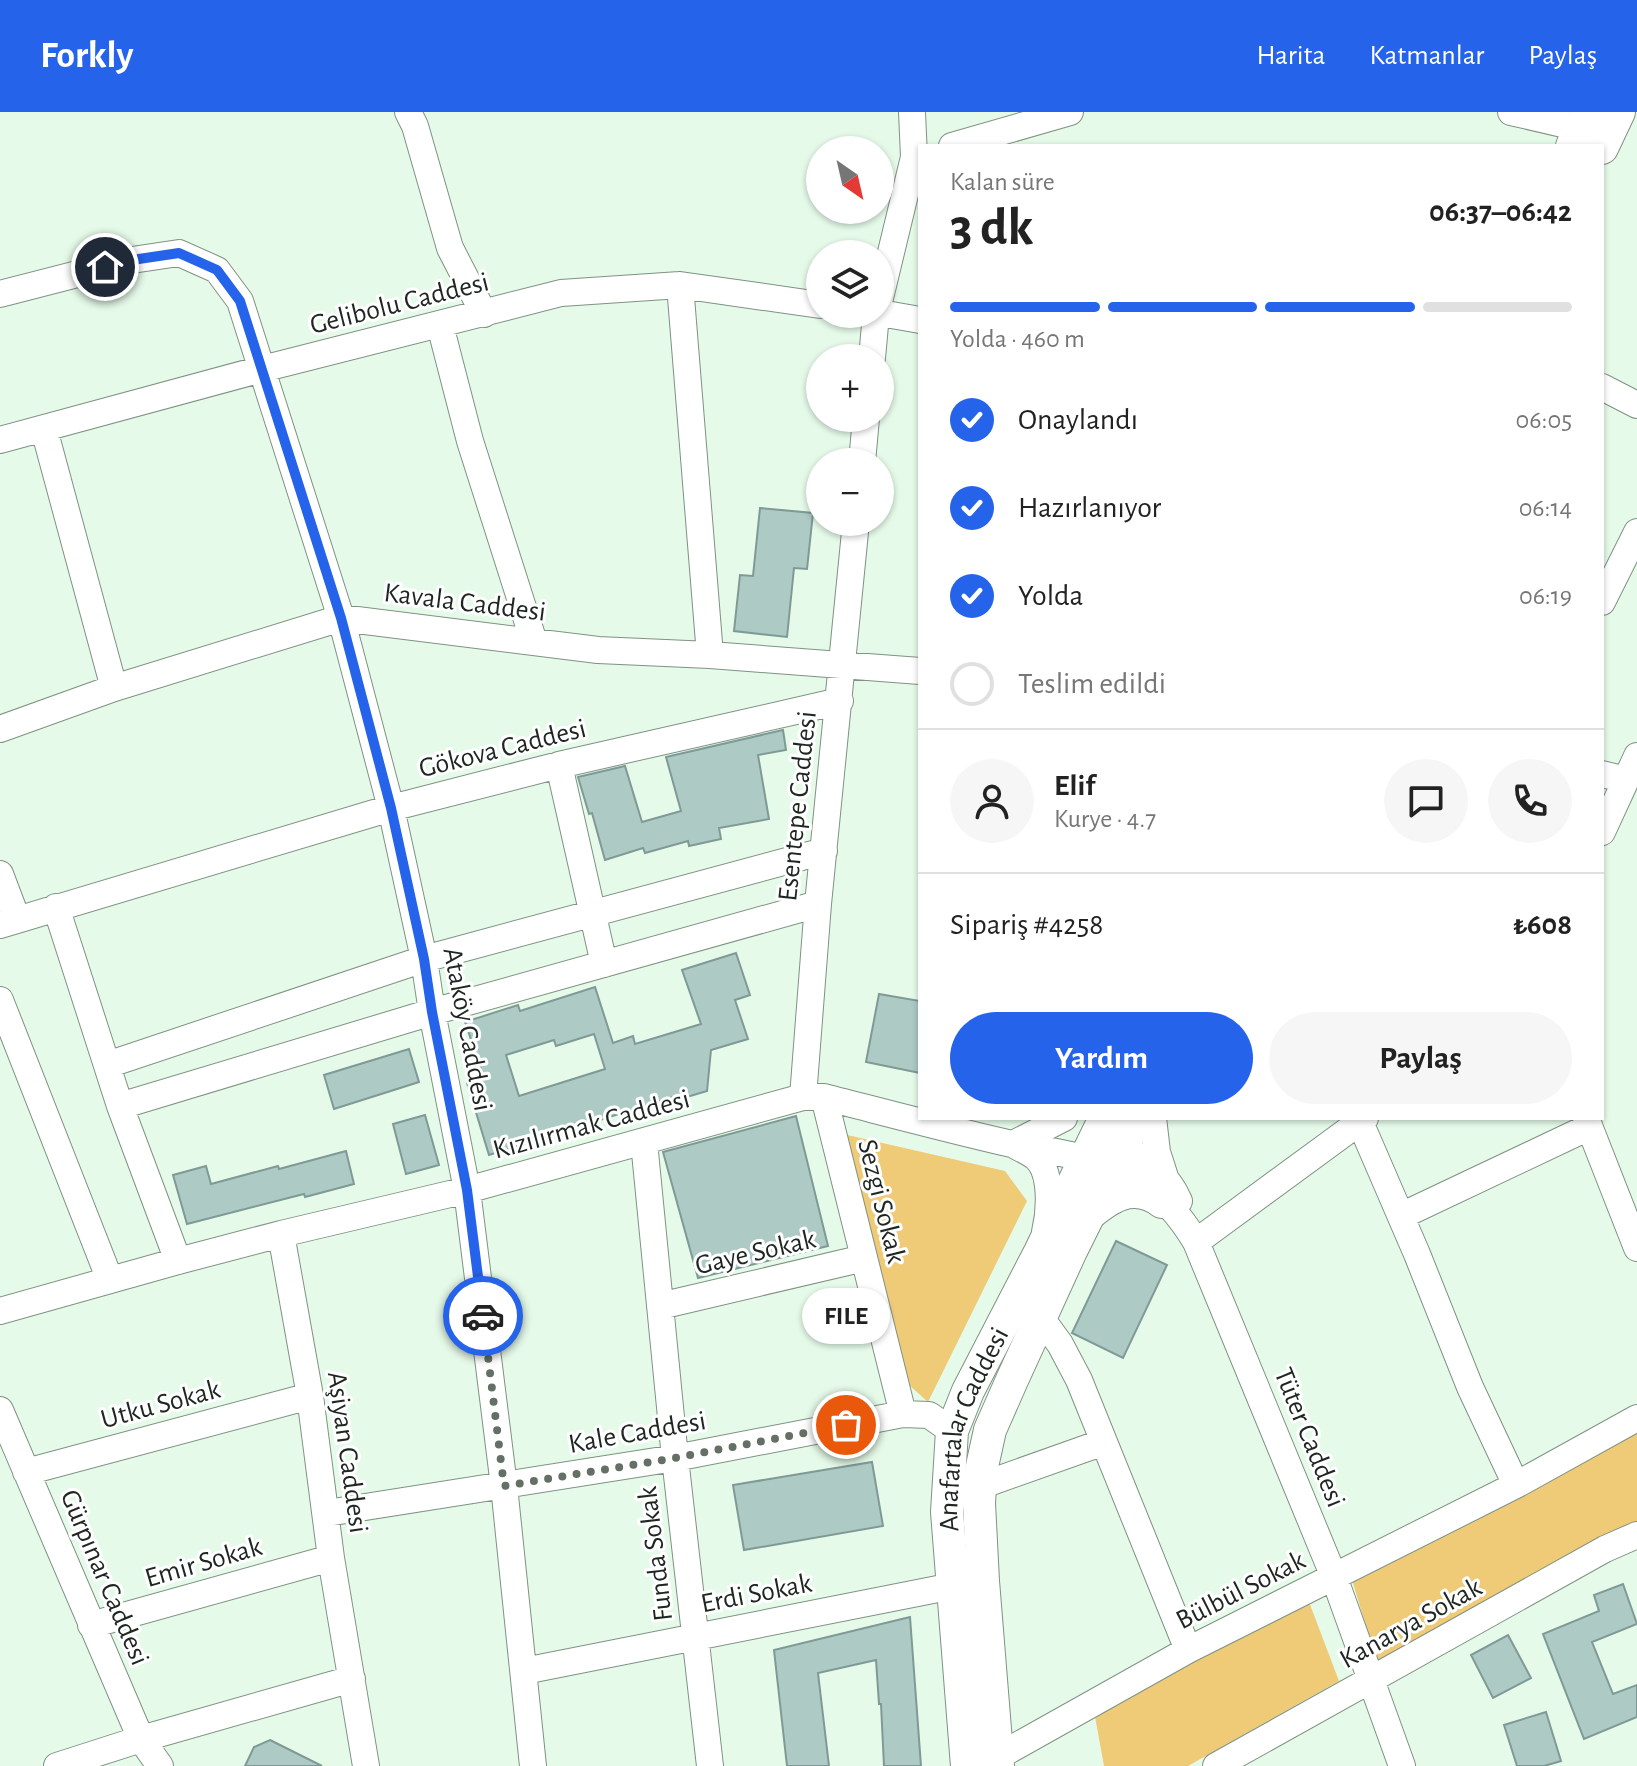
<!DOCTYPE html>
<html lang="tr">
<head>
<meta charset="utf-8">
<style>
  :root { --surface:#fff; --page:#f6f6f6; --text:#222; --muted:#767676; --line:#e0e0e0; --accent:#2563eb }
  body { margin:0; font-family:"Alegreya Sans",sans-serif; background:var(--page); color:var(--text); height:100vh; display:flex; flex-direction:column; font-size:30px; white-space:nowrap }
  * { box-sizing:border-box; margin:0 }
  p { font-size:26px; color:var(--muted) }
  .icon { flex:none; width:44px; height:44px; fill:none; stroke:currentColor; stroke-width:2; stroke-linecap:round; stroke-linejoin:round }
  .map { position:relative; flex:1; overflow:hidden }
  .panel { position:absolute; left:918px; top:32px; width:686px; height:976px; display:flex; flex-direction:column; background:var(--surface); border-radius:0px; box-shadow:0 2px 6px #0004 }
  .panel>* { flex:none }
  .needle { width:52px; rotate:146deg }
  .controls { position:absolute; left:806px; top:24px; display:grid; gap:16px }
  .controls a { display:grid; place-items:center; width:88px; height:88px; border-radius:50%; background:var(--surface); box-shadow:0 2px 6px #0004; font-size:40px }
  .pin { position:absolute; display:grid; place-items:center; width:68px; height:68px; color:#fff; margin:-34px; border:4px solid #fff; border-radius:50%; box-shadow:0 2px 8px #0007 }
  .courier { position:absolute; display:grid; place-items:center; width:80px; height:80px; margin:-40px; border:6px solid #2563eb; border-radius:50%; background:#fff; color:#222; box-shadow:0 2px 10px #0007 }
  .bubble { position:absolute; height:56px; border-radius:28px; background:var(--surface); box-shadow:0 2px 6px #0004; font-size:26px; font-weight:700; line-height:56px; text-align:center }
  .overview em { font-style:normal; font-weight:700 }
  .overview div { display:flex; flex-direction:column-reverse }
  .overview { display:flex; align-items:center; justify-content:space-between; height:136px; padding:0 32px }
  h1 { font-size:52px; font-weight:700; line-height:60px }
  .bar { display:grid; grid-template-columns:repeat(4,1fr); gap:12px 8px; align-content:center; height:96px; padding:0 32px }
  .bar i { height:10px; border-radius:6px; background:var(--line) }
  .bar .active { background:var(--accent) }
  .bar p { grid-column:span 4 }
  .line { display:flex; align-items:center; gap:20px; padding:0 32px; border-top:2px solid var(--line) }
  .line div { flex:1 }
  .round { display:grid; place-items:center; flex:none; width:84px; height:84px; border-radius:42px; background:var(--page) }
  ol { padding:0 32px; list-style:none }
  li { display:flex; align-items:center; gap:24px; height:88px }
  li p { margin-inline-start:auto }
  li .icon { padding:8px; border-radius:50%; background:var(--accent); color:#fff; stroke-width:4 }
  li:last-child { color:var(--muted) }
  li i { width:44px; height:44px; border:4px solid var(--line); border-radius:50% }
  .action { display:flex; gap:16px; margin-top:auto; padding:16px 32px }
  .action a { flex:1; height:92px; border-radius:48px; background:var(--accent); color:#fff; font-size:32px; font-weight:700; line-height:92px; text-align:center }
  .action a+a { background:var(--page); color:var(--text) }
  header { display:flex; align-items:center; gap:48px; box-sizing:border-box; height:112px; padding:0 40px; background:var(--accent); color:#fff }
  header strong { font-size:38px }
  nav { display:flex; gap:44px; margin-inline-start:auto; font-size:28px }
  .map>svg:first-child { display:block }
</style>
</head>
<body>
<header>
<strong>Forkly</strong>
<nav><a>Harita</a><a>Katmanlar</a><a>Paylaş</a></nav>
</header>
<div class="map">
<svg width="1637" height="1654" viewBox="0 0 1637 1654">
  <rect width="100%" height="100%" fill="#e5fae9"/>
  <path fill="#efca77" d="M843 1022 1005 1059 1027 1089 928 1290 899 1264Z
    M1637 1318V1413L1377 1551 1350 1461Z
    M1306 1482 1339 1569 1188 1654H1104L1094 1599Z"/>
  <path fill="#aecac5" stroke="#7f9a96" stroke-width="2" fill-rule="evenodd" d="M760 396 813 401 807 457 794 456 787 525 734 519 740 463 753 464Z
    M783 618 786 638 758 643 769 707 719 716 721 727 689 734 688 729 645 741 643 736 605 748 592 701 589 702 578 665 625 654 642 710 681 699 666 645Z
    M736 841 750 883 735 888 748 927 711 938 707 979 677 988 676 984 489 1043 467 971 484 966 465 910 518 893 520 899 595 875 613 931 633 924 635 932 701 912 682 858ZM594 922 605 957 519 984 506 943 554 928 556 934Z
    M879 882 920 889V961L866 950Z
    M409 937 419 970 334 997 324 963Z
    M425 1003 439 1053 406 1062 393 1012Z
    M796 1004 828 1134 698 1166 663 1040Z
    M346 1039 354 1072 305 1085 304 1082 187 1112 173 1063 206 1054 211 1072 278 1054 279 1057Z
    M1116 1129 1167 1153 1123 1246 1072 1221Z
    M872 1350 883 1414 744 1438 733 1373Z
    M1623 1472 1637 1512 1592 1530 1613 1582 1637 1573V1605L1584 1627 1543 1522 1599 1499 1594 1483Z
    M910 1505 921 1654H884L881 1592H879L876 1548 818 1561 829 1654H787L774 1538Z
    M1508 1523 1531 1566 1493 1586 1471 1543Z
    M1546 1600 1561 1649 1544 1654H1517L1504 1613Z
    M270 1628 322 1654H245L254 1635Z"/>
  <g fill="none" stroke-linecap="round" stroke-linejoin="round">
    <defs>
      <path id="minor" d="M408 0 415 14 450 136 484 202
        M1511 0 1580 16
        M952 34 1070 0
        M680 173 710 543
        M0 182 132 148 179 141 217 158 240 189 341 506 391 696 424 847 432 900 467 1078 504 1374 533 1654
        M880 186 914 45 912 0
        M880 201 920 208
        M440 213 470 329 534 530
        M872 246 876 202
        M1602 275 1637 293
        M44 317 114 576
        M0 328 262 257 561 181 680 173 820 193
        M862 350 866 306
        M1602 490 1637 420
        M0 617 114 576 341 506 598 538 710 543 920 559
        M559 653 604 852
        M1602 662 1626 668
        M1602 720 1637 644
        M0 762 17 807
        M56 795 120 994 178 1149
        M0 813 391 696 559 653 840 589
        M0 888 110 1168
        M107 953 424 847 824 739
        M803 985 818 792 856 410
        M824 985 903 1302
        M120 994 432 900 818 792
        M1153 1006 1157 1040 1165 1065
        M1362 1006 1360 1010 1417 1142 1470 1275 1516 1373
        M1586 1006 1637 1136
        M644 1030 675 1346 710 1654
        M1013 1032 1064 1006
        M1016 1034C1022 1037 1028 1040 1034 1044 1053 1058 1050 1099 1045 1120
        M1123 1035C1147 1048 1168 1063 1179 1089
        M1401 1104 1589 1015
        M1087 1108C1109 1089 1133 1071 1161 1093
        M281 1122 310 1284 331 1446 366 1654
        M1196 1130 1365 1006
        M660 1194 864 1146
        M0 1199 178 1149 281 1122 467 1078 803 985H824C883 1000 943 1016 1003 1030 1047 1040 1099 1043 1139 1068 1164 1084 1181 1105 1196 1130L1334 1465 1402 1654
        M1041 1206 1060 1232 1079 1268 1188 1538
        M0 1298 141 1627 160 1654
        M26 1360 310 1284
        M980 1374 1104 1330
        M327 1401 675 1346 903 1302 929 1303 952 1319
        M91 1513 331 1446
        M524 1559 953 1474
        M997 1645 1188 1538 1516 1373 1637 1306
        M57 1654 141 1627 352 1567
        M1216 1654 1605 1437 1637 1423"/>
      <g id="major">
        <path d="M1572 34 1587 0"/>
        <path d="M1602 36 1619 0"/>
        <path id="s1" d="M967 1654 947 1400 952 1319 968 1279 1040 1140 1105 1006"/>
        <path d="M998 1654 983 1469 979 1391 981 1359 990 1318 1012 1268 1070 1141 1137 1006"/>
      </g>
    </defs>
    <use href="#minor" stroke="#7f9283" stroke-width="28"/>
    <use href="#major" stroke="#7f9283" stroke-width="34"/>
    <use href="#minor" stroke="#fff" stroke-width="26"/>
    <use href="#major" stroke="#fff" stroke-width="32"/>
  </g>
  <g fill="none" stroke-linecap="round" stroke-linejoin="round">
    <path stroke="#647066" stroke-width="8" stroke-dasharray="0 14.4" d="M483 1204 504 1374 675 1346 846 1313"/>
    <path stroke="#2563eb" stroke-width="10" d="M105 155 132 148 179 141 217 158 240 189 341 506 391 696 424 847 432 900 467 1078 483 1204"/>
  </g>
  <g text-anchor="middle" stroke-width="6" stroke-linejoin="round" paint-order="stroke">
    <g font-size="28" fill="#1e2620" stroke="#fff">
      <text transform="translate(399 190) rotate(-14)" y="10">Gelibolu Caddesi</text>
      <text transform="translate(465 489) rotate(7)" y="10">Kavala Caddesi</text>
      <text transform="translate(502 635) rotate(-14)" y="10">Gökova Caddesi</text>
      <text transform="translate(796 694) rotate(-84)" y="10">Esentepe Caddesi</text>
      <text transform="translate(469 917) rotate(79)" y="10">Ataköy Caddesi</text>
      <text transform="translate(591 1011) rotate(-15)" y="10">Kızılırmak Caddesi</text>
      <text transform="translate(883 1089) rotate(76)" y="10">Sezgi Sokak</text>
      <text transform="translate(755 1139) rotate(-13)" y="10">Gaye Sokak</text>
      <text transform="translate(160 1291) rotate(-15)" y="10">Utku Sokak</text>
      <text transform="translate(637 1319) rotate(-10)" y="10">Kale Caddesi</text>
      <text dy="10" stroke="none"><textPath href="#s1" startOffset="342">Anafartalar Caddesi</textPath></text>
      <text transform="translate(1311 1325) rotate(68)" y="10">Tüter Caddesi</text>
      <text transform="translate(349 1340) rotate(82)" y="10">Aşiyan Caddesi</text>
      <text transform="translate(654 1442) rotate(-97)" y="10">Funda Sokak</text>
      <text transform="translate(203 1449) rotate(-16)" y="10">Emir Sokak</text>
      <text transform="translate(106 1465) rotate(67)" y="10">Gürpınar Caddesi</text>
      <text transform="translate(1240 1477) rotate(-27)" y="10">Bülbül Sokak</text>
      <text transform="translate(756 1480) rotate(-11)" y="10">Erdi Sokak</text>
      <text transform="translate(1410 1510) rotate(-29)" y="10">Kanarya Sokak</text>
    </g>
  </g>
</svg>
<div class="controls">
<a><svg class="needle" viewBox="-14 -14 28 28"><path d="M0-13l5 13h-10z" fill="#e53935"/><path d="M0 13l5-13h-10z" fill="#767676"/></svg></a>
<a><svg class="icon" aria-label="layers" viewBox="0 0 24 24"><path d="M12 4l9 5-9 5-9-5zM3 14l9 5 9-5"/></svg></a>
<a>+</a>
<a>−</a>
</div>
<div class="pin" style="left:846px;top:1313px;background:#ea580c"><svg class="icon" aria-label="bag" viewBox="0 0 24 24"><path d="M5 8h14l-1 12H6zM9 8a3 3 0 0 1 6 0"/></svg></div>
<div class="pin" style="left:105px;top:155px;background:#1f2937"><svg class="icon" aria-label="home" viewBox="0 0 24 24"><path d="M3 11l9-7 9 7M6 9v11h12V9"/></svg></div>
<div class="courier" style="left:483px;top:1204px"><svg class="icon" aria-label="car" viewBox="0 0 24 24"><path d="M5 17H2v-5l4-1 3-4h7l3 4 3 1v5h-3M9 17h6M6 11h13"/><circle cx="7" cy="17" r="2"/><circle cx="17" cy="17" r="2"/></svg></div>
<div class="bubble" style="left:802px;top:1176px;width:88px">FILE</div>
<section class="panel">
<div class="overview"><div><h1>3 dk</h1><p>Kalan süre</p></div><em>06:37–06:42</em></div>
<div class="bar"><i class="active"></i><i class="active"></i><i class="active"></i><i></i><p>Yolda · 460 m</p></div>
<ol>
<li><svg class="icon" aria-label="check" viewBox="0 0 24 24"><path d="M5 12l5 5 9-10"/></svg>Onaylandı<p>06:05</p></li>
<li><svg class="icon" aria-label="check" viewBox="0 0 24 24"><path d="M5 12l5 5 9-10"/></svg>Hazırlanıyor<p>06:14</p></li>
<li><svg class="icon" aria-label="check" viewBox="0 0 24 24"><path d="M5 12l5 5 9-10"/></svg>Yolda<p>06:19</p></li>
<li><i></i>Teslim edildi</li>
</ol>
<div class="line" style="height:144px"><a class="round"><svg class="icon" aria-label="person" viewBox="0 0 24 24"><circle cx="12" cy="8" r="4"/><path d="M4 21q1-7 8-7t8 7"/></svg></a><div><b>Elif</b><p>Kurye · 4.7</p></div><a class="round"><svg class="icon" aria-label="chat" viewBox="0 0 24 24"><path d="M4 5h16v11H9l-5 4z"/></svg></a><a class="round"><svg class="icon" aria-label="phone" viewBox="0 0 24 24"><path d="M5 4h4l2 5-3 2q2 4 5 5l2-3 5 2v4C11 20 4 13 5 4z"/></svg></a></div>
<div class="line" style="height:104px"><div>Sipariş #4258</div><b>₺608</b></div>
<div class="action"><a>Yardım</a><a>Paylaş</a></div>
</section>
</div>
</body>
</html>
